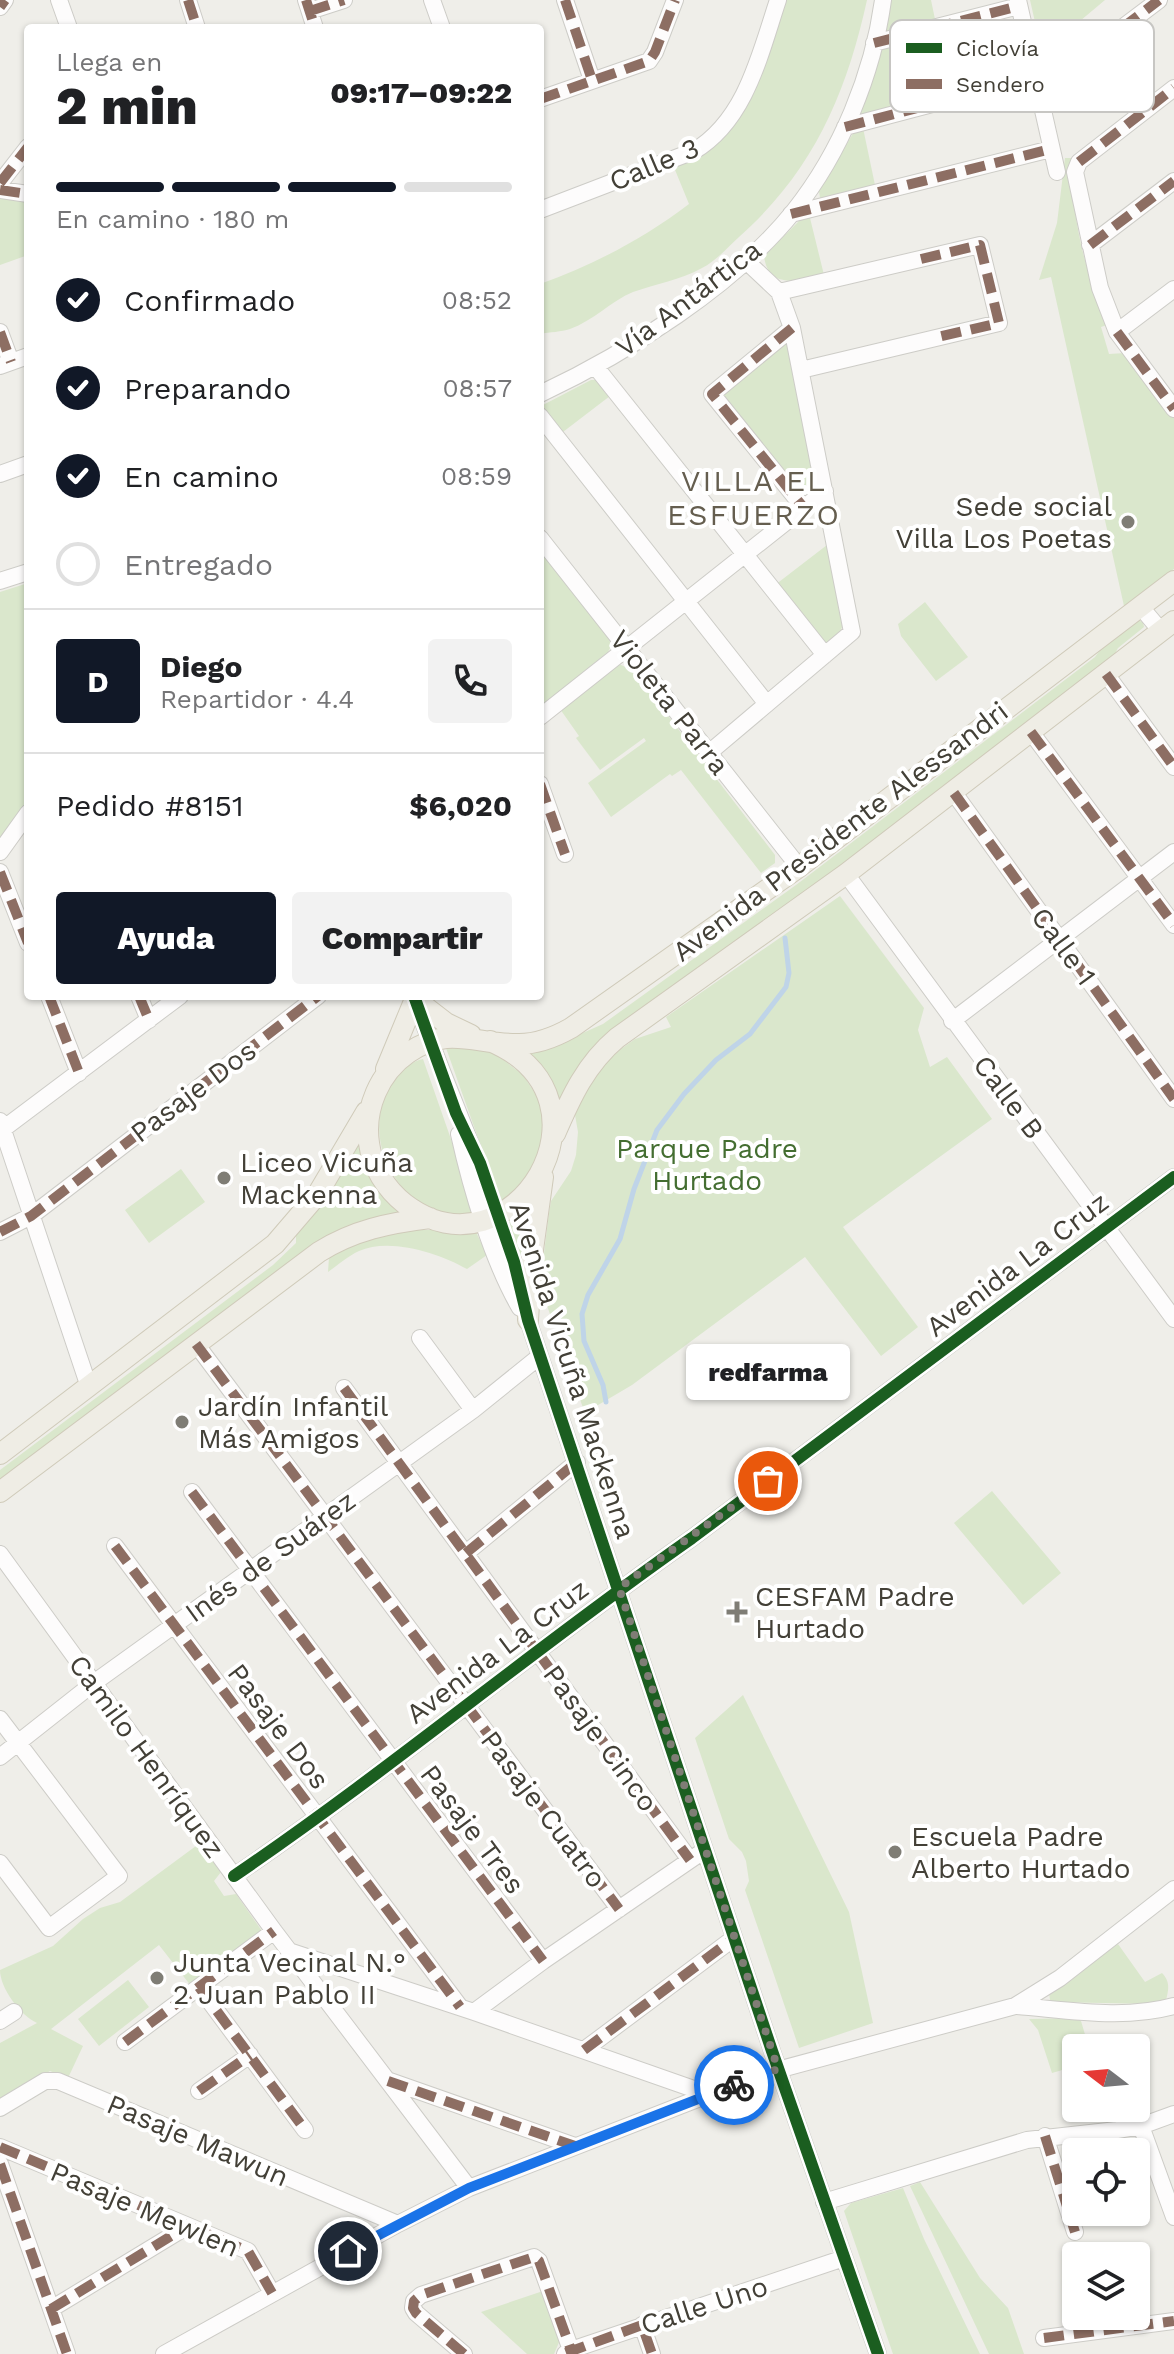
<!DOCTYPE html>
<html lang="es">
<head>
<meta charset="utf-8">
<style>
  :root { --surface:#fff; --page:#f2f2f2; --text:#202124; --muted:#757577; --line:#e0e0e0; --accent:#111827 }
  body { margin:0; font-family:"Work Sans",sans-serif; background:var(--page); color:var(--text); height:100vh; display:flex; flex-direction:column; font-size:30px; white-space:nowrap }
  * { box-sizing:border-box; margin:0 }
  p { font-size:26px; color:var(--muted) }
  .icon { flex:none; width:44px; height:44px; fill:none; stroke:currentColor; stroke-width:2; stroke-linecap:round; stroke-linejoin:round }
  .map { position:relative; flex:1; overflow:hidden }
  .sheet { position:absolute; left:24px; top:24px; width:520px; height:976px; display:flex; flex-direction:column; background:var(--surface); border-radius:8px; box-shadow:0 2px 6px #0004 }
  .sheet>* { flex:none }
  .needle { width:52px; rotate:286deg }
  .tools { position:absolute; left:1062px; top:2034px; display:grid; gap:16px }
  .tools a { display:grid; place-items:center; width:88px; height:88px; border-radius:8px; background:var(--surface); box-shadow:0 2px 6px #0004; font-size:40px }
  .pin { position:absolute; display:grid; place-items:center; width:68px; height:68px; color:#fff; margin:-34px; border:4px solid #fff; border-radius:50%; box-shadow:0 2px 8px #0007 }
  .courier { position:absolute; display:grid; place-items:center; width:80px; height:80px; margin:-40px; border:6px solid #1a73e8; border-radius:50%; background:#fff; color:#222; box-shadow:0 2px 10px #0007 }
  .bubble { position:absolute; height:56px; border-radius:8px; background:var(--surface); box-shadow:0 2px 6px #0004; font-size:26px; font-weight:800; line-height:56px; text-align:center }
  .head em { font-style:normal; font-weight:800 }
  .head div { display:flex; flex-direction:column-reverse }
  .head { display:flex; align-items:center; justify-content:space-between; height:136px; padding:0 32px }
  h1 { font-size:52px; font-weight:800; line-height:60px }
  .bar { display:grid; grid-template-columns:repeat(4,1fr); gap:12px 8px; align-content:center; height:96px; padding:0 32px }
  .bar i { height:10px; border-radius:6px; background:var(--line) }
  .bar .on { background:var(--accent) }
  .bar p { grid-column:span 4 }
  .line { display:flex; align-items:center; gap:20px; padding:0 32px; border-top:2px solid var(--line) }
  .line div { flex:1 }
  .round { display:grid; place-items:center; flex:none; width:84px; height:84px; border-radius:8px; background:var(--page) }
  ol { padding:0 32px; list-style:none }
  li { display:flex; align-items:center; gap:24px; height:88px }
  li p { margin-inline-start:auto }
  li .icon { padding:8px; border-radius:50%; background:var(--accent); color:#fff; stroke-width:4 }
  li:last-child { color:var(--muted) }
  li i { width:44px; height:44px; border:4px solid var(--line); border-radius:50% }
  .button { display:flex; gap:16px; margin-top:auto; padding:16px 32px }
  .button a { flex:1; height:92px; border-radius:8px; background:var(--accent); color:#fff; font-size:32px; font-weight:800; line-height:92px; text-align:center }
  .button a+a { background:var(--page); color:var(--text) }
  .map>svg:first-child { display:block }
</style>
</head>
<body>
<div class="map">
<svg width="1174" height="2354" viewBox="0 0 1174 2354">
  <rect width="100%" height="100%" fill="#efeee9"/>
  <path fill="#dae7cc" d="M781 0H867C846 95 813 171 739 237 728 247 716 261 702 268 680 280 656 284 633 292 611 301 593 321 570 329 561 332 550 332 540 334V284C595 264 643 239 689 204L673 165 718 138Z
    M891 0H931L936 24 886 33Z
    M1030 0H1105L1055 42 1040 44Z
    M910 38 925 102 860 116 880 49Z
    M863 128 875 185 820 198 819 191 855 130Z
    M1065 158H1071C1072 218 1084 269 1107 325L1101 327 1109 354 1125 353 1174 417V569L1124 606 1051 277 1039 280 1057 223Z
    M0 196 28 201V255L0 265Z
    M807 217 810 218 824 275C800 281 768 290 764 256L801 219Z
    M786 342 814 481 813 489 802 496 718 393Z
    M591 380H596L610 396 559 435 540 409 541 406Z
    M827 545 843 625 839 634 825 646 775 585Z
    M540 551 609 638 611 646 608 652 540 707Z
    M28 583V803L0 843V592Z
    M925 602 968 657 936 681 901 636 898 624Z
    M1134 619 1143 622 1144 627 1118 648 1112 659 841 867 615 1028 559 1107 524 1050 558 1044 603 1024 796 885 1095 657 1106 642Z
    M619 664 632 670 639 678 775 855V863L761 873 681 770 672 776 670 774 611 817 588 783 646 741 644 738 600 770 576 738 579 736 560 709Z
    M840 896 924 1008 918 1030 930 1067 947 1057 992 1119 843 1227 918 1327 881 1356 805 1257 632 1385 593 1408 588 1422 545 1300 542 1269 549 1213 551 1201 571 1171 576 1155 578 1132 575 1115 588 1087 609 1060 621 1049 635 1039 671 1027 666 1017Z
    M460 1046 493 1052 523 1075 538 1098 544 1116 543 1157 502 1205 446 1048Z
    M423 1059 460 1165 473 1214C463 1214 451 1216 442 1213 386 1196 358 1123 398 1076 405 1068 412 1061 423 1059Z
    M361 1133 404 1213 356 1224 0 1481V1470L273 1265 296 1243V1234Z
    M181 1169 205 1202 149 1243 125 1210Z
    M532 1207 522 1259 509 1222Z
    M403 1230H475L487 1255 467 1269C439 1253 389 1237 359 1251 348 1256 338 1265 328 1272L329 1257 345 1247Z
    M992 1491 1061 1573 1023 1605 954 1523Z
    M743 1695 849 1912 873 2023 799 2048 745 1890 749 1881 746 1861 742 1852 729 1839 695 1738Z
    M200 1843 221 1872 214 1881 224 1896 236 1894 262 1931 191 1986 159 1945 51 2029 83 2046 68 2078 50 2071 0 2100V2043L37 2023C20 2015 0 1988 0 1970L53 1946 83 1919 100 1908 120 1902Z
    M1118 1944 1145 1982 1162 1973C1170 1981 1169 1989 1166 2000L1151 2004 1054 2002 1050 2000 1049 1993 1052 1991Z
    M128 1980 149 2007 99 2046 78 2019Z
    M1077 2018 1081 2021 1089 2048H1076V2066L1052 2073 1038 2030 1029 2019Z
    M920 2182 980 2278 1008 2308 1024 2354H989L910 2186Z
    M903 2188 924 2239 980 2354H893L844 2211 851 2203Z
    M543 2291 560 2340 554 2354H527L481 2312Z"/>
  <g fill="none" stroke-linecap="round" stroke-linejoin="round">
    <path stroke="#bfd4e8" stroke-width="5" d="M606 1402 603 1385 584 1341 582 1314 588 1295 620 1239 634 1189 657 1130 684 1094 716 1060 750 1034 786 987 789 973 785 938"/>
    <defs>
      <path id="minor" d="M59 0 69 28
        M188 0 197 28
        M306 0 315 28
        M432 0 442 28
        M565 0 592 80
        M1018 0 1057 172
        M0 7 5 0
        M310 11 344 0
        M1122 28 1159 0
        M874 43 1019 6
        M1174 88 1079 162 1075 172 1100 288 1117 332 1174 409
        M540 99 649 61 655 52 675 0
        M845 127 1035 77
        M0 183 28 147
        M0 190 28 194
        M540 210 694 151C746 120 760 54 778 0
        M791 214 1051 149
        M1090 245 1174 181
        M779 292 980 245 999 323 801 370
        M792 328 712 394 804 508
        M0 332 11 362
        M1117 332 1174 289
        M0 366 28 356
        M595 366 825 655
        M540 394C627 353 734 286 794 211 841 152 873 74 883 0
        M540 416 767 704
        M0 474 28 464
        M540 538 799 867
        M0 581 28 572
        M1140 606 1161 631
        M1106 674 1174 767
        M540 717 825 491
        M1031 732 1174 925
        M710 752 852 632 792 328 779 292 745 260
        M540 784 565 854
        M954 793 1174 1099
        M0 852 28 813
        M0 872 28 943
        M846 874 1174 1319
        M49 996 79 1073
        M139 996 149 1020
        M414 997C452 1105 503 1208 528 1320L772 2051 878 2354
        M952 1021 1174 852
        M0 1121 89 1387
        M3 1129 180 996
        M459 1134C471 1188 492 1260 520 1308
        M0 1232 31 1216 318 996
        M420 1338 473 1410
        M196 1344 619 1909
        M344 1388 690 1860
        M192 1492 543 1961
        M115 1546 460 2007
        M466 1553 577 1462
        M0 1554 274 1931 469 2188
        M0 1719 119 1876 49 1928 0 1863
        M0 1757 95 1682 473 1410 540 1356
        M234 1876C391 1769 536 1647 692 1538L1174 1177
        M292 1952 474 2012 708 2094
        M199 1987 305 2130
        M1017 2006C1068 2010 1124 2020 1174 2006
        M474 2012 543 1961 699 1854
        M0 2021 14 2012
        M125 2042 274 1931
        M584 2050 734 1938
        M390 2081 575 2146
        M199 2091 250 2055
        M0 2108 45 2081H58L398 2224
        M1141 2126 1174 2217
        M1045 2136 1075 2232
        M0 2147 248 2251 272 2293
        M0 2164 67 2354
        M824 2202 1027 2140 1117 2130 1141 2126 1174 2114
        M51 2309 186 2227
        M642 2325 652 2354
        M1044 2338 1174 2321
        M164 2354 398 2224 469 2188 759 2075 1015 2006 1060 1978 1174 1889
        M464 2354 416 2313 413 2308 414 2301 421 2295 534 2257 539 2261 571 2350
        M565 2354 571 2350 844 2258"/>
      <path id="major" d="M490 1041C627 1099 512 1285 405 1204 386 1189 372 1167 369 1143 364 1109 379 1073 408 1053 449 1024 476 1045 519 1044 537 1044 555 1037 571 1028L799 867 1174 581
        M386 1069 415 999 446 1023 471 1035
        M555 1134C571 1097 586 1064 617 1038L846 874 1174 621
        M528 1320 532 1257 543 1177
        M0 1454 275 1244 317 1195 366 1112
        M0 1492 319 1252C354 1230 389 1223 430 1218"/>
    </defs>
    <use href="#minor" stroke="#cdccc7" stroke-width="18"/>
    <use href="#major" stroke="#cfcab9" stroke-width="22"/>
    <use href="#minor" stroke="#fdfcfc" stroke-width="16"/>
    <use href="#major" stroke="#efede5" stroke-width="20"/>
    <path stroke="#8d6e63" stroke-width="10" stroke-dasharray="20 10" stroke-linecap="butt" d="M188 0 197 28
      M306 0 315 28
      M565 0 592 80
      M0 7 5 0
      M310 11 344 0
      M1122 28 1159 0
      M874 43 1019 6
      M540 99 649 61 655 52 675 0
      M845 127 1035 77
      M1079 162 1174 88
      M0 183 28 147
      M0 190 28 194
      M791 214 1051 149
      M1090 245 1174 181
      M921 259 980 245 999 323 938 337
      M792 328 712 394 804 508
      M0 332 11 362
      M1117 332 1174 409
      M1106 674 1174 767
      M1031 732 1174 925
      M540 784 565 854
      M954 793 1174 1099
      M0 872 28 943
      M49 996 79 1073
      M139 996 149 1020
      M0 1232 31 1216 318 996
      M196 1344 619 1909
      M344 1388 690 1860
      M192 1492 543 1961
      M115 1546 460 2007
      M466 1553 577 1462
      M199 1987 305 2130
      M125 2042 274 1931
      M584 2050 734 1938
      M388 2081 575 2146
      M199 2091 250 2055
      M1045 2136 1075 2232
      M0 2147 248 2251 272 2293
      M0 2164 67 2354
      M51 2309 186 2227
      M1044 2338 1174 2321
      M566 2353 642 2325 652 2354
      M464 2354 416 2313 413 2308 414 2301 421 2295 534 2257 539 2261 571 2350"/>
    <defs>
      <path id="cycleway" d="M414 996 456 1113 480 1163 514 1262 528 1320 772 2051 878 2354
        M234 1876C391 1769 536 1647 692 1538L1174 1177"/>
    </defs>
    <use href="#cycleway" stroke="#fff" stroke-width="17"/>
    <use href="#cycleway" stroke="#1b5e20" stroke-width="12"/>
  </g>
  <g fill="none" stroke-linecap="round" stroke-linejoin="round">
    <path stroke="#7f7d75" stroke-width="8" stroke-dasharray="0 14.4" d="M734 2085 778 2069 619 1588 768 1481"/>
    <path stroke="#1a73e8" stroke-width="10" d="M348 2251 469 2188 734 2085"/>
  </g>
  <g fill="#7f7d75" stroke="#fff" stroke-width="3">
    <circle cx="1128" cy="522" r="8"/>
    <circle cx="224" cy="1178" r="8"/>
    <circle cx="182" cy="1422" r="8"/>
    <path d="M733 1600h8v8h8v8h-8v8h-8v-8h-8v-8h8z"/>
    <circle cx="895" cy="1852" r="8"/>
    <circle cx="157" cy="1978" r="8"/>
  </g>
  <g text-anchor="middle" stroke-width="8" stroke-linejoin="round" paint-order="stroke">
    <g font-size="28" fill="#434037" stroke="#fff">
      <text transform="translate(654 164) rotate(-23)" y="10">Calle 3</text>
      <text transform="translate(688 298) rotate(-37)" y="10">Vía Antártica</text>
      <text transform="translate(670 702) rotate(52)" y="10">Violeta Parra</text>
      <text transform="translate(840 831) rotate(-37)" y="10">Avenida Presidente Alessandri</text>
      <text transform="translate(1064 946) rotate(54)" y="10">Calle 1</text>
      <text transform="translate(193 1091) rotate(-37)" y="10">Pasaje Dos</text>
      <text transform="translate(1009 1097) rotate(53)" y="10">Calle B</text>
      <text transform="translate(1017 1264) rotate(-37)" y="10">Avenida La Cruz</text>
      <text transform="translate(573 1370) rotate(72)" y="10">Avenida Vicuña Mackenna</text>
      <text transform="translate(270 1556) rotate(-36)" y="10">Inés de Suárez</text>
      <text transform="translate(497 1651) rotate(-37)" y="10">Avenida La Cruz</text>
      <text transform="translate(279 1726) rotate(53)" y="10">Pasaje Dos</text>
      <text transform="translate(601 1738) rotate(54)" y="10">Pasaje Cinco</text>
      <text transform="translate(147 1756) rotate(54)" y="10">Camilo Henríquez</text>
      <text transform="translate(544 1809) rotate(53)" y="10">Pasaje Cuatro</text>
      <text transform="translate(473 1829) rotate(53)" y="10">Pasaje Tres</text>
      <text transform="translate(198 2140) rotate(23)" y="10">Pasaje Mawun</text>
      <text transform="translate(145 2209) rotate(23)" y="10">Pasaje Mewlen</text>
      <text transform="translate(704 2305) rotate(-18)" y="10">Calle Uno</text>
    </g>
    <g font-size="28" fill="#434037" stroke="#fff" text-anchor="start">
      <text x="1112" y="516" text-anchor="end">Sede social<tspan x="1112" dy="32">Villa Los Poetas</tspan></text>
      <text x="240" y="1172">Liceo Vicuña<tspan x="240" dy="32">Mackenna</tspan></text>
      <text x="198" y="1416">Jardín Infantil<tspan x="198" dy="32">Más Amigos</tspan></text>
      <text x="755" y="1606">CESFAM Padre<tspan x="755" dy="32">Hurtado</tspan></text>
      <text x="911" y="1846">Escuela Padre<tspan x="911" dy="32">Alberto Hurtado</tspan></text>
      <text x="173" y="1972">Junta Vecinal N.°<tspan x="173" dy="32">2 Juan Pablo II</tspan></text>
    </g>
    <g font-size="28" fill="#446e31" stroke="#fff">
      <text x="707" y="1158">Parque Padre<tspan x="707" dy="32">Hurtado</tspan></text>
    </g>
    <g font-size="30" letter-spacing="2" fill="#655e4f" stroke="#fff">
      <text x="754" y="491">VILLA EL<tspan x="754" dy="34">ESFUERZO</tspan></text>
    </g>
  </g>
  <rect x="890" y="20" width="264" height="92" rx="12" fill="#fff" stroke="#c7c6c3" stroke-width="2"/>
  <rect x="906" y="43" width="36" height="10" fill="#1b5e20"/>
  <rect x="906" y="79" width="36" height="10" fill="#8d6e63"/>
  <g font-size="22" fill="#434037">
    <text x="956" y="56">Ciclovía</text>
    <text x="956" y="92">Sendero</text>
  </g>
</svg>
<div class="tools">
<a><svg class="needle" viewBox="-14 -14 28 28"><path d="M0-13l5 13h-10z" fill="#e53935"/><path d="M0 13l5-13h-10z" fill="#757577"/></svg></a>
<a><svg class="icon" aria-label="locate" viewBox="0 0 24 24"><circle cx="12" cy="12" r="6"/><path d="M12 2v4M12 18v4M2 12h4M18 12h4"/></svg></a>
<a><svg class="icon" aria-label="layers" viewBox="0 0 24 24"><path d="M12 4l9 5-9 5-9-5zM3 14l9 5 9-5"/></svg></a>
</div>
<div class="pin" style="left:768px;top:1481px;background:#ea580c"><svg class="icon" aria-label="bag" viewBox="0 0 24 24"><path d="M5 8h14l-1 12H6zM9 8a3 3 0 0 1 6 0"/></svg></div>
<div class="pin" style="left:348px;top:2251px;background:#1f2937"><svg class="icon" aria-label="home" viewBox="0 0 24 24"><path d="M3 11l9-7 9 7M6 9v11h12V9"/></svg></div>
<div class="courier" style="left:734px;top:2085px"><svg class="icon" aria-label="bike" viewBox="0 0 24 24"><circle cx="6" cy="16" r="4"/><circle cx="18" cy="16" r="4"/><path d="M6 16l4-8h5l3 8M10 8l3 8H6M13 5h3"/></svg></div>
<div class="bubble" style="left:686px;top:1344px;width:164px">redfarma</div>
<section class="sheet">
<div class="head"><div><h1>2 min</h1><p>Llega en</p></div><em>09:17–09:22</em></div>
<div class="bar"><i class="on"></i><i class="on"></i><i class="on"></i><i></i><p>En camino · 180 m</p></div>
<ol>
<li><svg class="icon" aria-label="check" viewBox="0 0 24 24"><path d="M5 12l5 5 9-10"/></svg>Confirmado<p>08:52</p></li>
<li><svg class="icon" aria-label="check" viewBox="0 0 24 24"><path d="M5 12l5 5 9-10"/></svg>Preparando<p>08:57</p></li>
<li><svg class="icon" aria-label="check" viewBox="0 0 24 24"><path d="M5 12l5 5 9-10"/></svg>En camino<p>08:59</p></li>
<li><i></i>Entregado</li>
</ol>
<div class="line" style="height:144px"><b class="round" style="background:var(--accent);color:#fff">D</b><div><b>Diego</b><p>Repartidor · 4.4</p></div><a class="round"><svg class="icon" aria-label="phone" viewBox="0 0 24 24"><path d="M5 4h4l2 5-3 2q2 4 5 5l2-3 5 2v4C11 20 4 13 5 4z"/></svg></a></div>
<div class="line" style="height:104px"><div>Pedido #8151</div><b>$6,020</b></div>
<div class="button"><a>Ayuda</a><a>Compartir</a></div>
</section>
</div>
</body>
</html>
